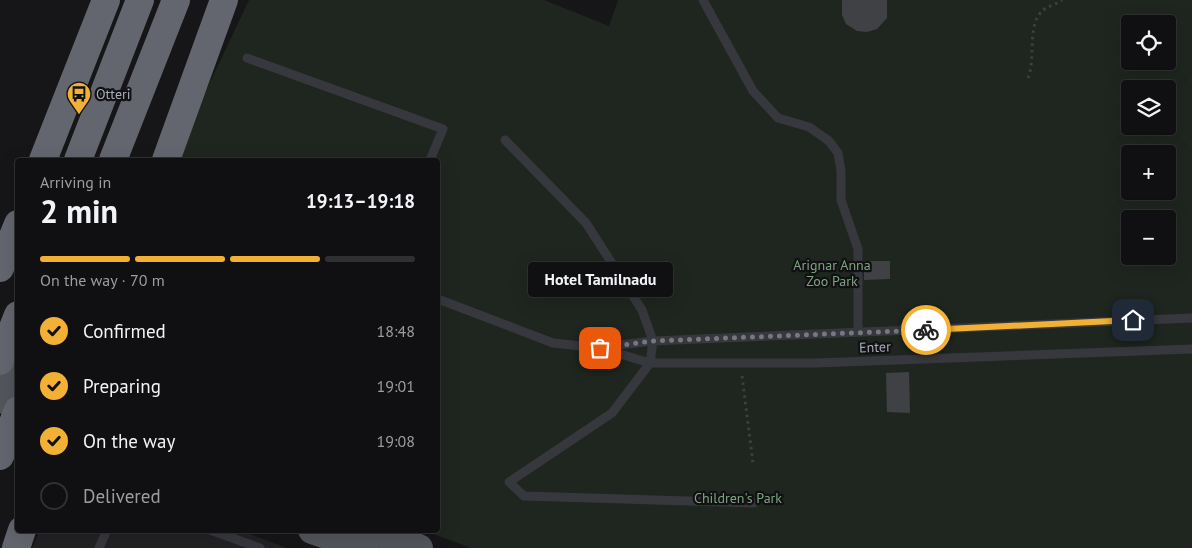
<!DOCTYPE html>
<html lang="en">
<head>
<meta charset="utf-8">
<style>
  :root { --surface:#101012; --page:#19191b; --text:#f1f3f6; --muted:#9c9d9f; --line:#303032; --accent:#f2b134 }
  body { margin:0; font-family:"PT Sans",sans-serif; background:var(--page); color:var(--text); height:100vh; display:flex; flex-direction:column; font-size:19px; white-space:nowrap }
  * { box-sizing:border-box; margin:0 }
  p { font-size:16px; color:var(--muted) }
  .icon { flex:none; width:28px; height:28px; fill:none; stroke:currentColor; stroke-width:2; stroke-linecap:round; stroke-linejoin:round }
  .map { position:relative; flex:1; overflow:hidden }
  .sheet { position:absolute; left:15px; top:158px; width:425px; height:375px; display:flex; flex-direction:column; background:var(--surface); border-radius:5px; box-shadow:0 5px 20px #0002,0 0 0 1px var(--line) }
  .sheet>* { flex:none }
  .fabs { position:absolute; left:1121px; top:15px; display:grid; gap:10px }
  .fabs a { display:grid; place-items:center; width:55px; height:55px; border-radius:5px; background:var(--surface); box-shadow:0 5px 20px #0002,0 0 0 1px var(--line); font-size:25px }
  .pin { position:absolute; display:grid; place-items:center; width:42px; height:42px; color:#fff; margin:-21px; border-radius:10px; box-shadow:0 2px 8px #0006 }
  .courier { position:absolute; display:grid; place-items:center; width:50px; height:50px; margin:-25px; border:4px solid #f2b134; border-radius:50%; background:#fff; color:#222; box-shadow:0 1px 6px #0007 }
  .bubble { position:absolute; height:35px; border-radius:5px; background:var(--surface); box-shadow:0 5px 20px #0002,0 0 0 1px var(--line); font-size:16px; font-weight:800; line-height:35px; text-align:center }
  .headline em { font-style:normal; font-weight:800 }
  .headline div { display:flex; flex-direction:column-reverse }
  .headline { display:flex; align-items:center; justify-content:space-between; height:85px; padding:0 25px }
  h1 { font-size:32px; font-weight:800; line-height:38px }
  .bar { display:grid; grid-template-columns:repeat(4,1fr); gap:8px 5px; align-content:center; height:60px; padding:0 25px }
  .bar i { height:6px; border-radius:4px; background:var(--line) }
  .bar .current { background:var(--accent) }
  .bar p { grid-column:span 4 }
  ol { padding:0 25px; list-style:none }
  li { display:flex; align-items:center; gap:15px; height:55px }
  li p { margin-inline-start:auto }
  li .icon { padding:5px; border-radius:50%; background:var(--accent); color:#111; stroke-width:4 }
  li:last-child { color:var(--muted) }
  li i { width:28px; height:28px; border:2px solid var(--line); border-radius:50% }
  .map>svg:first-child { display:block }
</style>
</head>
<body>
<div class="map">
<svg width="1192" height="548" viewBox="0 0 1192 548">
  <rect width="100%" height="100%" fill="#161618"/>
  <path fill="#222225" d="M40 530H239L287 548H32Z"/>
  <path fill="#1e261f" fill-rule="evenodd" d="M249 0H544L609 26 618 0H1192V548H471L423 530H438V160H173ZM1130 24H1168V61H1130ZM1130 89H1168V126H1130ZM1130 154H1168V191H1130ZM1130 219H1168V256H1130Z"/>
  <path fill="#404145" d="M842 0H887V18L877 29 867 32 857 31 846 24 842 15Z
    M864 261H890V279L864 280Z
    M909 372 910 413 887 412 886 373Z"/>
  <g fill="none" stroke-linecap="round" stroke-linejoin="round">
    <path stroke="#3d3f44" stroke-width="3" stroke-dasharray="2.5 4" stroke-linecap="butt" d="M1028 78C1036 58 1027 28 1041 12 1046 6 1056 5 1062 0
      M742 376 753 463"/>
    <path stroke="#37383d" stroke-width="9" d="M703 0 753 91 778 118 809 127 829 141 838 153 841 171V200L858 249V332
      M247 58 443 129 430 160
      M505 140 586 223 642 310 653 341 650 363 612 413 509 482 524 496 754 503
      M438 299 553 343 600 348 650 363H816L1192 349
      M603 347 653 341 1192 318
      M210 530 260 548
      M99 548 107 530"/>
    <path stroke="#53555c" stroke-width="28" d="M0 374 18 381
      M0 398 18 406
      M312 530 364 548
      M371 530 419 548"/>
    <path stroke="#63666e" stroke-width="28" d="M43 160 106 0
      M78 160 140 0
      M113 160 176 0
      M166 160 224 0
      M0 268 18 224
      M0 361 18 315
      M0 456 18 410
      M16 548 22 530"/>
  </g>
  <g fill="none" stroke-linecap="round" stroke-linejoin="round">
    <path stroke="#757880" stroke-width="5" stroke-dasharray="0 9" d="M600 348 653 341 926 330"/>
    <path stroke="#f2b134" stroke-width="6" d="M926 330 1133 320"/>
  </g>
  <defs>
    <symbol id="bus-pin" viewBox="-11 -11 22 30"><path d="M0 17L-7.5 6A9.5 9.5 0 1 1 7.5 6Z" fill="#f2b134" stroke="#111113"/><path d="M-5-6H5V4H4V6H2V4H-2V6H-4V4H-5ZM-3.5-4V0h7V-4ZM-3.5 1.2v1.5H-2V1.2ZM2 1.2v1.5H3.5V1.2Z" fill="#111"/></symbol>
  </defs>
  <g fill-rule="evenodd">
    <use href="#bus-pin" x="65" y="80" width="28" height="38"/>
  </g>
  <g text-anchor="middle" stroke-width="4.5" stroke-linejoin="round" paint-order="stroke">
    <g font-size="14" fill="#a8adb8" stroke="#111113" text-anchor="start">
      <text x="96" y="99">Otteri</text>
    </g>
    <g font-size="14" fill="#7fa381" stroke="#111113">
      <text x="832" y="270">Arignar Anna<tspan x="832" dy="16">Zoo Park</tspan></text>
      <text x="738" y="503">Children's Park</text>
    </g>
    <g font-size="14" fill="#a8adb8" stroke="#111113">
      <text transform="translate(875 347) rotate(-2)" y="5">Enter</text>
    </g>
  </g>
</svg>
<div class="fabs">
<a><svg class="icon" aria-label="locate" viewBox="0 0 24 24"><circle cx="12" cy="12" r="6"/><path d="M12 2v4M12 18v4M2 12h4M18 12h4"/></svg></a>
<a><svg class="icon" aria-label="layers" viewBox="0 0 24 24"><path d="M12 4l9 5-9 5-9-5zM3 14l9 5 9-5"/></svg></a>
<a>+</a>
<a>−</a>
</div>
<div class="pin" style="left:600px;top:348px;background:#ea580c"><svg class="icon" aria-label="bag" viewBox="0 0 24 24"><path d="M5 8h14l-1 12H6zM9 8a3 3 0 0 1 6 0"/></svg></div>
<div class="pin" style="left:1133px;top:320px;background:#1f2937"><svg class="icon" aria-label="home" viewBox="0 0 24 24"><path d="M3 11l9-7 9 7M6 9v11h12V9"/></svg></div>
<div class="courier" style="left:926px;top:330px"><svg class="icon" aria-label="bike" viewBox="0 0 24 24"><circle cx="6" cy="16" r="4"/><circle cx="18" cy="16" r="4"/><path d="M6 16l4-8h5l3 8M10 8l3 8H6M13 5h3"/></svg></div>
<div class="bubble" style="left:528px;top:262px;width:145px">Hotel Tamilnadu</div>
<section class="sheet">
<div class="headline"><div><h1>2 min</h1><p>Arriving in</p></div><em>19:13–19:18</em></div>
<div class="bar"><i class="current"></i><i class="current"></i><i class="current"></i><i></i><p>On the way · 70 m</p></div>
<ol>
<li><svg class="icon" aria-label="check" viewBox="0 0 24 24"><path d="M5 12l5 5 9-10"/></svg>Confirmed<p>18:48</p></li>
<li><svg class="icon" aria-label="check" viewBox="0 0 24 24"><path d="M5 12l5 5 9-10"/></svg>Preparing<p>19:01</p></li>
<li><svg class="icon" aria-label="check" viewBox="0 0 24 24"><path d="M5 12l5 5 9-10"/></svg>On the way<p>19:08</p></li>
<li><i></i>Delivered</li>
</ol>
</section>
</div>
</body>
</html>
